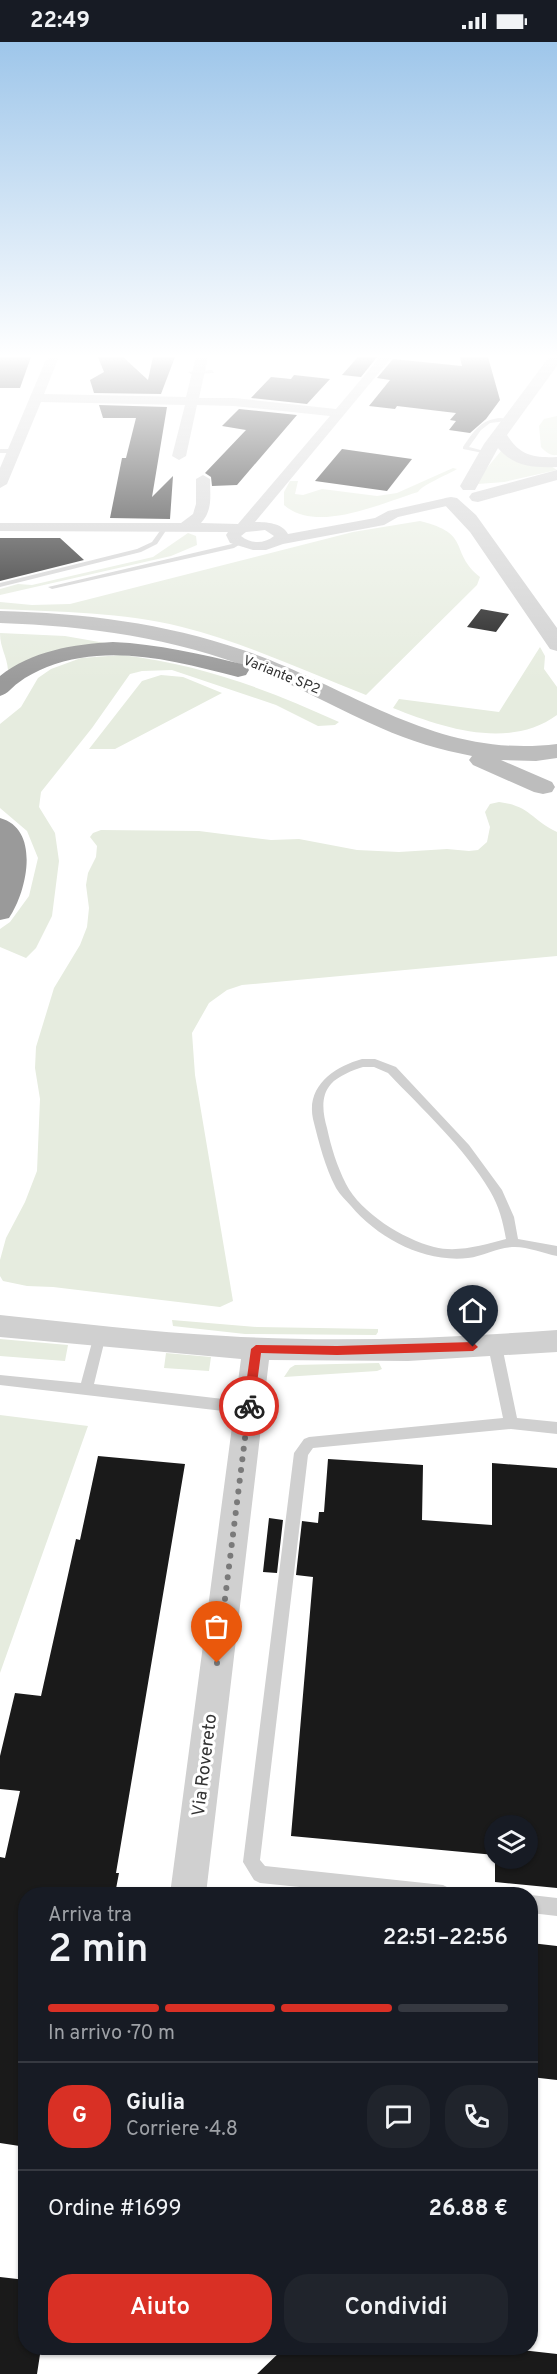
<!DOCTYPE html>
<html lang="it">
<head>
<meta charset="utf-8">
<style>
  :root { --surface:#171b24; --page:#20242c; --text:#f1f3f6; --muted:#9ea1a6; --line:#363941; --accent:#d93025 }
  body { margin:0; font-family:Overpass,sans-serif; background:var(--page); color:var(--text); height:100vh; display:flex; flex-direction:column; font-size:22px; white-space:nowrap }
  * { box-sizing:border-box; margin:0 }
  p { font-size:20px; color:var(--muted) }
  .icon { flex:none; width:33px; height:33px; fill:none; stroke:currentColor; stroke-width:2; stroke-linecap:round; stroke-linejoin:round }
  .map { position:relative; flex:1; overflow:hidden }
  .details { position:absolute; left:18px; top:1845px; width:520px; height:468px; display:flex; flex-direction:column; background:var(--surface); border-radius:24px; box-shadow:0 2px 4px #0004 }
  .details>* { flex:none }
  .tools { position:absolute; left:484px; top:1773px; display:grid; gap:12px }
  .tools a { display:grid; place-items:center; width:54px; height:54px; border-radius:50%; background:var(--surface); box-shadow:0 2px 4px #0004; font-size:30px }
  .pin { position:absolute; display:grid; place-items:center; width:51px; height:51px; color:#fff; margin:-62px -26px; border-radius:50% 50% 50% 0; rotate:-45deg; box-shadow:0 0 6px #0007 }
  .pin .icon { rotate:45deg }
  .courier { position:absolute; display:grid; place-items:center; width:60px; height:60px; margin:-30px; border:4px solid #d93025; border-radius:50%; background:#fff; color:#222; box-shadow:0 2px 8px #0007 }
  .headline em { font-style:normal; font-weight:600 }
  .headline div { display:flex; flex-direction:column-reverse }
  .headline { display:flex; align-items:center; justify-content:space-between; height:102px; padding:0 30px }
  h1 { font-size:39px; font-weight:600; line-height:45px }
  .bar { display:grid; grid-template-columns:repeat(4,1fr); gap:9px 6px; align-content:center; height:72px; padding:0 30px }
  .bar i { height:8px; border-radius:4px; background:var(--line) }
  .bar .on { background:var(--accent) }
  .bar p { grid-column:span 4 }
  .line { display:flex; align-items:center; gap:15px; padding:0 30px; border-top:2px solid var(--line) }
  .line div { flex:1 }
  .round { display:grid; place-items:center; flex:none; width:63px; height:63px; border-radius:24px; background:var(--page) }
  .action { display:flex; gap:12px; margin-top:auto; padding:12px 30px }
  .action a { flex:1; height:69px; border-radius:24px; background:var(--accent); color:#fff; font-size:24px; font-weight:600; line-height:69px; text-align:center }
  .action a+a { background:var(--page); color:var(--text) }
  .status { display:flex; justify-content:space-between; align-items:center; height:42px; padding:0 30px; background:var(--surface); direction:ltr }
  .status svg { height:16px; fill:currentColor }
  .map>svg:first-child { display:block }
</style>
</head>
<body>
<div class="status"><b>22:49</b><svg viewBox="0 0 49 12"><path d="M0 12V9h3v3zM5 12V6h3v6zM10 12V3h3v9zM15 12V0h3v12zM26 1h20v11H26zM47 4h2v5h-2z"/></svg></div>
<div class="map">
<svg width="557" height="2332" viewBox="0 0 557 2332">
  <rect width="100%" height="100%" fill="#fff"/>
  <path fill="#e6ecdf" d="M557 374V413C550 414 546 410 541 405L539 384 544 377Z
    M501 409 549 423 557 428 504 440 478 442 477 438Z
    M453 426 457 427C447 433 422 443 418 450 381 461 317 492 284 463V450L290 439H298L295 452 303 453 322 447 377 454 397 451Z
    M420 479C473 492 448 509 480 535L477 543 366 653C305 629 245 601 182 585 123 570 60 570 0 567V560L32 563 70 562 353 490Z
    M188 491 196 494 197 503 171 514 0 553V547L18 542 32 543 153 515Z
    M0 591 65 594 105 601 8 628C7 614 0 606 0 591Z
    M540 605 545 614 544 627 557 645V673C509 708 443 686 393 666L399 657 499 670Z
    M122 613C203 623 266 647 339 680L335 683 318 684 276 663 172 628 142 629 130 632 92 686 41 750 39 765 55 791 59 819 52 874 36 906 26 916 0 905V887L10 880 29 854 38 816 27 789 0 766V682L21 665 38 636 51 627 81 616Z
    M161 633 183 635 222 651 115 707H89L142 639Z
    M499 760C531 764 532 779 557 790V914L242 943 227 948 209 961 192 991 195 1033 233 1259 220 1265 53 1245 27 1244 3 1239 0 1234V1218L6 1196 25 1160 37 1129 40 1057 35 1026 36 1005 54 946 80 903 87 885 89 866 86 843 88 831 96 815 97 804 90 795 93 791 101 788 199 789 271 798 299 797 357 808 399 810 447 807 469 809 478 808 487 800 490 785 485 770 490 762Z
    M172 1278 257 1285 378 1287V1290L376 1293 245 1292 173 1284Z
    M0 1297 68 1303 65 1319 0 1314Z
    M166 1311 211 1315 209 1329 164 1326Z
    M379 1321 382 1327 377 1329 284 1335 290 1326 295 1323Z
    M0 1373 88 1384 0 1631Z"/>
  <path fill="#1a1a1a" d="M0 315H31L20 346H0Z
    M98 315H123L148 338 153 315H175L161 352 94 351 90 338 104 330Z
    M358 315H377L361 335 342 333Z
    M460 315H488L500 358 486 377 470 391 449 388 456 379 450 378 456 371 397 364 395 367 369 364 390 338 377 336 393 317 462 324Z
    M294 333 330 337 307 362 251 356 271 335 291 337Z
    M99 363 167 365 152 455 173 434 170 477 110 476 122 416H126L136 376H103Z
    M239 367 297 373 237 443 212 444 211 435 205 431 246 388 222 384Z
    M342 407 412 417 387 449 315 439Z
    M0 496H60L84 518 0 539Z
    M481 567 509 572 496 590 467 585Z
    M98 1414 185 1422 116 1831H119L115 1852H26V2105L0 2101V1815L5 1816 20 1749 0 1747V1714L15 1651 41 1654 76 1497 80 1498Z
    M328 1417 423 1423 422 1478 492 1483V1421L557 1426V1846L495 1840V1816H528V1784H495V1816V1813L291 1794 313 1535 296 1533 302 1479 318 1481 319 1470H324Z
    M269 1476 283 1478 277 1531 263 1530Z
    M531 1901 557 1904V2038L531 2035Z
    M0 2235 26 2238V2306H41L37 2332H0Z
    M284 2306H503L557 2312V2332H257Z"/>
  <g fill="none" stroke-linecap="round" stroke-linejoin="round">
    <path fill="#d0d0d0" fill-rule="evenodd" d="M212 328 214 331 191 332 188 330Z
      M501 376 514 378 490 381 481 388 469 405 488 410V412L463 407V405C474 389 481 377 501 376Z
      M0 407H13L16 409 13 411H0Z
      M162 486 167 487 157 502 141 510 0 545V541L137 507 152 500Z
      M239 499 242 501 234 506 52 547 48 545 232 502Z
      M362 1017H375L396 1025 469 1103 502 1148 514 1175 518 1197 557 1204V1214C543 1211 526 1204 512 1205 497 1206 483 1214 468 1216 424 1221 378 1196 351 1164 346 1158 340 1153 336 1146 325 1125 319 1101 313 1077 306 1044 334 1025 362 1017ZM363 1025H374L388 1031C423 1068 464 1105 490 1149 499 1164 503 1180 506 1197 483 1203 458 1211 434 1205 403 1197 361 1171 346 1142 337 1124 331 1105 327 1086 323 1072 320 1054 331 1042 338 1034 353 1028 363 1025Z
      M100 1288 105 1289 106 1293 94 1342 249 1360 254 1362 256 1366 254 1370 249 1372 0 1343V1333L81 1341 94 1293 95 1289Z
      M495 1299 500 1300 502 1304 517 1376 557 1380V1392L511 1387 313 1406 308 1413 260 1818 265 1824 443 1843 449 1846 451 1852H369L260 1841 254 1838 243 1820 294 1411 304 1397 309 1395 503 1376 488 1304 490 1300Z
      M531 1853 557 1856V1874L531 1871Z"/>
    <path fill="#d0d0d0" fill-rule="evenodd" d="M47 315H59L44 352 186 355 196 315H208L199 356H234L336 367 380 315H392L255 480C267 480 282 481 288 492L375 476 388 469 446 456 453 460 451 463 398 475 384 483 283 502 266 508H253L230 501 226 493 228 490 0 489V481H181L193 472 196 462V437L203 433 210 437C210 454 213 468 201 481L238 482 330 374 234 364 197 363 186 414 179 418 172 414 185 363 41 360 7 442 0 446V426ZM265 488 274 494C264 502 251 502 241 494L246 490Z
      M0 1273C75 1281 150 1290 226 1294 336 1301 447 1296 557 1288V1310L408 1319 269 1318 206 1852H170L241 1317 0 1295Z"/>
    <path fill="#d0d0d0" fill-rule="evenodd" d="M549 315H557V324L507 393C520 414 534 416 557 415V425C534 426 514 425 498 406L475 448H463L460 444 484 402Z
      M557 428V438L478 460 472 459 469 455 472 451Z
      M451 455 457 456 476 473 557 586V609L550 607 470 490 442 460 445 456Z"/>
    <path fill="#bdbdbd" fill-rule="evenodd" d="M0 569C83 571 164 581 243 608 352 645 435 717 557 702V716L536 719 501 718 552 740 555 745 552 750 543 752 534 750 473 723 469 718 472 714C441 708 410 699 381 686 342 669 305 648 266 632 180 597 92 584 0 581Z"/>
    <path fill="#9a9a9a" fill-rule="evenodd" d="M113 600C158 602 201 612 246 623L249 628 246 633 238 635C175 619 110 601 47 625 37 629 27 634 18 641 11 646 9 651 0 654V634C31 609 74 602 113 600Z
      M0 776C41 787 27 850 9 876L0 878Z"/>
  </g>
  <linearGradient id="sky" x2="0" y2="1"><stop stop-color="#9ec6ea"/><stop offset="0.49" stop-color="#fff"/><stop offset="1" stop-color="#fff" stop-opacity="0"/></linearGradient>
  <rect width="557" height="641" fill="url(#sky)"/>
  <path fill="#d93025" d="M473 1300 478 1305 473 1309 337 1313 261 1311 254 1364 249 1369 243 1364 251 1307 256 1303 337 1304Z"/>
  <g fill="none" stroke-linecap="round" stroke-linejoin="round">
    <path stroke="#7a7a7a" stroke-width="6" stroke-dasharray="0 10.8" d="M217 1621 249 1364"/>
  </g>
  <g text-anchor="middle" stroke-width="6" stroke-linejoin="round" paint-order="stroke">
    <g font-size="14" fill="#333" stroke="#fff">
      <text transform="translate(282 632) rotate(22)" y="5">Variante SP2</text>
    </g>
    <g font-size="18" fill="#333" stroke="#fff">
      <text transform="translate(204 1723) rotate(-83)" y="6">Via Rovereto</text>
    </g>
  </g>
</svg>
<div class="tools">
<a><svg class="icon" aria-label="layers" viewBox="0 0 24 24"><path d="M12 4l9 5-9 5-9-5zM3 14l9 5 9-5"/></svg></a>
</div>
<div class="pin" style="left:217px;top:1621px;background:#ea580c"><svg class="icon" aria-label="bag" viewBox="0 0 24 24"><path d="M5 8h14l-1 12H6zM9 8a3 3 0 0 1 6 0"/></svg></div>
<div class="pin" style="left:473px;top:1305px;background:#1f2937"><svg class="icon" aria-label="home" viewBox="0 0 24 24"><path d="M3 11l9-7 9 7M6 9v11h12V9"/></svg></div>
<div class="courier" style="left:249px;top:1364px"><svg class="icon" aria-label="bike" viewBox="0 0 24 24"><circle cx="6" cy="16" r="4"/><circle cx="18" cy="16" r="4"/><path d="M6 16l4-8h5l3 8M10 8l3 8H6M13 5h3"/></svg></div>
<section class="details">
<div class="headline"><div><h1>2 min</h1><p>Arriva tra</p></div><em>22:51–22:56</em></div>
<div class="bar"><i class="on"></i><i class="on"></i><i class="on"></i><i></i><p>In arrivo · 70 m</p></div>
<div class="line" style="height:108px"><b class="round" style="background:var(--accent);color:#fff">G</b><div><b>Giulia</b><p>Corriere · 4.8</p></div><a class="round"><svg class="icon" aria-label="chat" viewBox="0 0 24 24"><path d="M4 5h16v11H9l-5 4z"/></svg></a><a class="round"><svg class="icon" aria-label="phone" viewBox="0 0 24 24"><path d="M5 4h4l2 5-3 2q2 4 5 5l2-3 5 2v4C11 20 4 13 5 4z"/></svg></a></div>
<div class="line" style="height:78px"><div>Ordine #1699</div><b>26.88 €</b></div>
<div class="action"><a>Aiuto</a><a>Condividi</a></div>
</section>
</div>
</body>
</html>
